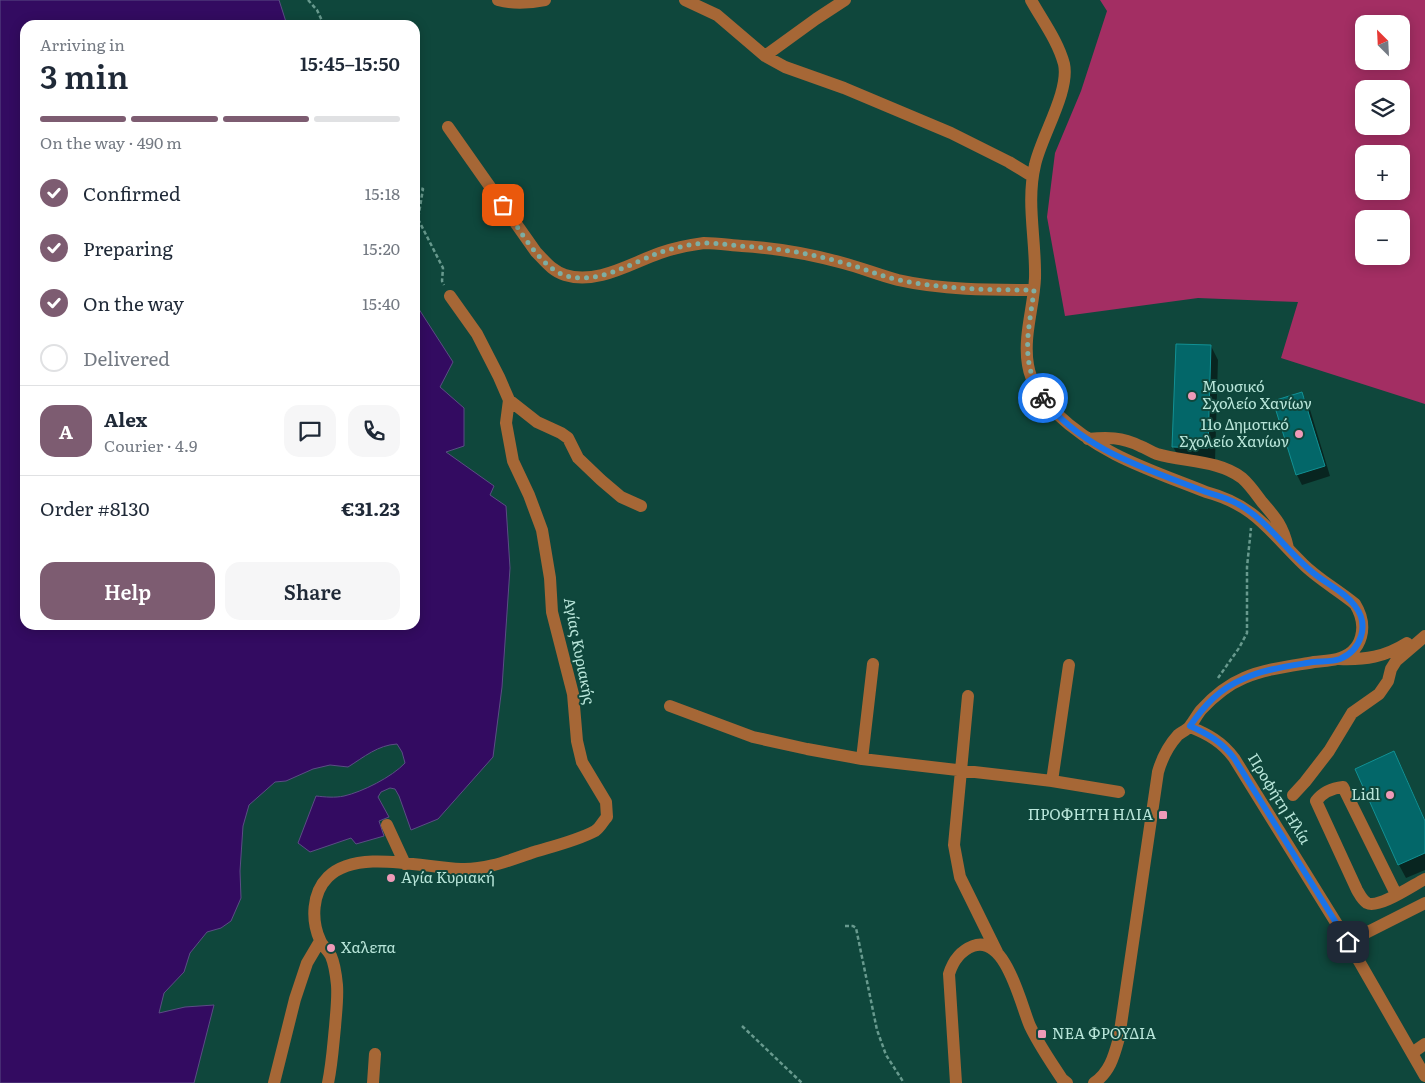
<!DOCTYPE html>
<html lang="en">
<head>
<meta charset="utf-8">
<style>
  :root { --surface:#fff; --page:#f6f6f7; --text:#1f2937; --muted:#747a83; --line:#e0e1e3; --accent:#7d5c71 }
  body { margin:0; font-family:Literata,serif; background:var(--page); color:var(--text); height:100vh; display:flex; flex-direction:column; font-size:19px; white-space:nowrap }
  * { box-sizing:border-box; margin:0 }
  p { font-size:16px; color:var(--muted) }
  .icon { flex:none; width:28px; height:28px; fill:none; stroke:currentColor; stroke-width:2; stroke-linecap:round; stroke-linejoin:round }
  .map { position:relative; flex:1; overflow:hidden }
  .sheet { position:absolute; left:20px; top:20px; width:400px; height:610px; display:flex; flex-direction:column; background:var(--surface); border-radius:15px; box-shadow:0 2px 12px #0003 }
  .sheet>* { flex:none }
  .needle { width:32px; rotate:336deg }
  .controls { position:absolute; left:1355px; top:15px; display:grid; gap:10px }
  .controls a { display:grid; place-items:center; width:55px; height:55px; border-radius:10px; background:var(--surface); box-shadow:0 2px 12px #0003; font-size:25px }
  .pin { position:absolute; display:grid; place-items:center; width:42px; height:42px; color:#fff; margin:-21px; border-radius:10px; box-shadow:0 2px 8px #0006 }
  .courier { position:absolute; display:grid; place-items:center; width:50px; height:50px; margin:-25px; border:4px solid #1a73e8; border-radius:50%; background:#fff; color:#222; box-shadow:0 1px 6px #0007 }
  .head em { font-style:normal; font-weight:600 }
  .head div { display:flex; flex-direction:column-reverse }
  .head { display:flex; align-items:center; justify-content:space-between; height:85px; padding:0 20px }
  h1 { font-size:32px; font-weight:600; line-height:38px }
  .bar { display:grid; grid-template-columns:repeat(4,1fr); gap:8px 5px; align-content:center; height:60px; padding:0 20px }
  .bar i { height:6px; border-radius:4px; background:var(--line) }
  .bar .selected { background:var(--accent) }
  .bar p { grid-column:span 4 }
  .line { display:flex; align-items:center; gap:12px; padding:0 20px; border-top:1px solid var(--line) }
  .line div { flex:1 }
  .round { display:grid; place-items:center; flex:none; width:52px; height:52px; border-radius:15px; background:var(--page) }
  ol { padding:0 20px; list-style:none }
  li { display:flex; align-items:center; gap:15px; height:55px }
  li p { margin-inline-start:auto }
  li .icon { padding:5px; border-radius:50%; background:var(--accent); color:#fff; stroke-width:4 }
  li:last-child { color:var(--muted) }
  li i { width:28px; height:28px; border:2px solid var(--line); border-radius:50% }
  .action { display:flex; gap:10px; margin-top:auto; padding:10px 20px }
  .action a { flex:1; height:58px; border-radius:15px; background:var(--accent); color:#fff; font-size:20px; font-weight:600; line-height:58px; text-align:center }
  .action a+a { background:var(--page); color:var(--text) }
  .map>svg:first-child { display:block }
</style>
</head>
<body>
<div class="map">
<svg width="1425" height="1083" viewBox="0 0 1425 1083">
  <rect width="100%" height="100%" fill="#0f473c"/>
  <path fill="#a32e63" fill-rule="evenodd" d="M1100 0H1425V404L1281 358 1298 302 1198 298 1065 316 1047 217 1055 153 1081 91 1107 11ZM1364 24H1401V61H1364ZM1364 89H1401V126H1364ZM1364 154H1401V191H1364ZM1364 219H1401V256H1364Z"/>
  <path fill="#330b61" stroke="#5b4d85" d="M0 0H279L287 25H25V625H415V303L453 362 440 387 464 408V446L446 452 494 486 490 495 506 506 510 568 502 687 493 757 438 819 411 830 399 796 395 789 390 788 381 792 378 797 389 817 379 821 384 836 356 844 351 838 310 852 298 843 316 796C325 797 335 798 344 796 362 792 392 777 405 763L402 752 397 744C378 745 364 757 348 767L330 765 313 769 286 781 275 782 249 805 243 826 240 871 241 898 231 921 221 928 207 932 190 953 184 972 164 993 159 1013 185 1007 214 1005 194 1083H0Z"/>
  <path fill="#0007" d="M1211 346 1218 360 1215 461 1181 460 1173 447Z
    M1302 394 1308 403 1330 476 1302 485 1297 475 1274 402Z
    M1393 753 1401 766 1425 820V870L1406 878 1399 865Z"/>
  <path fill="#036769" stroke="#129194" d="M1176 344 1211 345 1208 448 1172 447Z
    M1302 392 1325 466 1296 475 1273 401Z
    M1394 751 1425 821V853L1398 865 1355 769Z"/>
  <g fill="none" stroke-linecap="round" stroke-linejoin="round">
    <path stroke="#689a8e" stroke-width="2.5" stroke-dasharray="4 2.5" stroke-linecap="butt" d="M308 0 317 10 324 25
      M415 187 423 189 418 219 443 268 442 281 444 285
      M1218 678 1239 648 1247 633V567L1251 528
      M845 926H853L856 928 877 1030 886 1055 904 1083
      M742 1026 802 1083"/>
    <path stroke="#a66736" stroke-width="12" d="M498 0C513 4 530 3 545 0
      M685 0 717 15 765 56 785 67 844 88 951 133 1009 162 1032 176
      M1031 0C1042 20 1058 41 1064 64 1070 91 1041 137 1035 165 1026 202 1036 240 1035 278 1034 306 1023 336 1028 365 1031 384 1043 399 1056 413 1100 455 1151 470 1206 492 1255 505 1269 531 1303 564 1318 579 1338 590 1355 604 1368 625 1364 652 1337 659 1330 661 1322 661 1314 662 1291 666 1265 669 1244 678 1227 685 1213 697 1201 710 1197 715 1194 721 1190 726 1187 730 1182 732 1178 735 1168 746 1162 758 1158 772L1119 1038C1114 1056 1110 1072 1094 1083
      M765 56 816 19 845 0
      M448 127 536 252C545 261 552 271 565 275 597 285 631 263 660 253 674 248 689 245 704 243 717 243 729 245 742 246 776 248 810 254 843 263 862 268 879 275 898 280 942 290 989 290 1034 290
      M509 400 537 422 561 433 568 438 578 458 601 480 621 497 641 506
      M1088 439C1107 437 1122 437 1140 446 1146 448 1151 452 1157 454 1184 462 1219 460 1242 478 1250 485 1256 494 1262 502 1276 518 1283 526 1288 548
      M1339 659C1365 660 1385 657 1407 643
      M968 696 954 845 960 877 997 952
      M670 706 753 737 807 749 862 759 1052 781 1119 792
      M1190 727C1208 734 1222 742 1234 758L1348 942 1425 1076
      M862 759 873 664
      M1052 781 1069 665
      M1293 795 1305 782 1329 751 1352 713 1379 694 1388 681 1391 669 1396 661 1425 636
      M387 825 405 864
      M1396 894 1343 787C1332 788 1323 792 1316 801L1357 890C1360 895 1362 900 1367 903 1379 909 1413 885 1425 879
      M1348 942 1425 903
      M1412 1053 1425 1044
      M274 1083 295 999 307 963 320 941
      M328 1083C332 1064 333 1046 335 1027 336 1013 338 999 337 985 336 975 335 965 331 956 328 950 322 946 320 940 311 920 312 893 328 877 357 848 424 868 461 869 487 870 510 860 534 852 554 846 576 841 595 831 600 828 603 821 607 817L606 802 582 762 577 741 573 694 552 612 550 578 542 530 529 495 513 461 506 423 509 400 499 377 477 334 450 296
      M373 1083 375 1054
      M956 1083 949 974C953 961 960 951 973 946 1006 934 1021 1006 1030 1026 1039 1045 1051 1062 1062 1079L1067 1083"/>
  </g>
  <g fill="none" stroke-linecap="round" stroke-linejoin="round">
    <path stroke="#7eaea3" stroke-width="5" stroke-dasharray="0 9" d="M503 205C518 227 539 266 564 275 595 286 630 264 658 253 674 248 690 244 706 243 718 243 729 245 740 246 776 248 810 253 844 263 863 268 880 276 899 280 942 289 989 290 1034 290 1029 331 1019 361 1043 398"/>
    <path stroke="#1a73e8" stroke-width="6" d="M1043 398C1081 450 1148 469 1206 492 1216 495 1228 498 1238 504 1269 521 1288 554 1316 575 1329 585 1346 593 1355 606 1370 625 1361 650 1340 659 1332 662 1322 661 1313 662 1290 666 1264 669 1243 679 1219 689 1204 706 1190 726 1208 734 1222 742 1234 758L1348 942"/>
  </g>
  <g fill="#ef9ab8" stroke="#0f473c" stroke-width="2">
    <circle cx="1192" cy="396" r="5"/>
    <circle cx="1299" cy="434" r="5"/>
    <circle cx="1390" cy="795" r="5"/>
    <rect x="1158" y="810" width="10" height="10" rx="2.5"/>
    <circle cx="391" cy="878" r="5"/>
    <circle cx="331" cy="948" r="5"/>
    <rect x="1037" y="1029" width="10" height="10" rx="2.5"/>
  </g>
  <g text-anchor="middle" stroke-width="4" stroke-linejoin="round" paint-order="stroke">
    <g font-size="15" fill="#b9e6da" stroke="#0f473c" text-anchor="start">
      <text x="1202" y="392">Μουσικό<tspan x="1202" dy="17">Σχολείο Χανίων</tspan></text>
      <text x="1289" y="430" text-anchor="end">11o Δημοτικό<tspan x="1289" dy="17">Σχολείο Χανίων</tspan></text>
      <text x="1380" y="800" text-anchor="end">Lidl</text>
      <text x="1153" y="820" text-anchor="end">ΠΡΟΦΗΤΗ ΗΛΙΑ</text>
      <text x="401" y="883">Αγία Κυριακή</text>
      <text x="341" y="953">Χαλεπα</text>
      <text x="1052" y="1039">ΝΕΑ ΦΡΟΥΔΙΑ</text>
    </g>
    <g font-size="15" fill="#b9e6da" stroke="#0f473c">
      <text transform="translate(579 651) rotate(79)" y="5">Αγίας Κυριακής</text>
      <text transform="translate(1279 799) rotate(58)" y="5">Προφήτη Ηλία</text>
    </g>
  </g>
</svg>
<div class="controls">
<a><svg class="needle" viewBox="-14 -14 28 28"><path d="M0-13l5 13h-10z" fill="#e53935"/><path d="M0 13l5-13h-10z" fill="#747a83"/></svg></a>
<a><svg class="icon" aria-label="layers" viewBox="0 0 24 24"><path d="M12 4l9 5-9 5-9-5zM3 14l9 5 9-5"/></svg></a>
<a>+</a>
<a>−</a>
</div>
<div class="pin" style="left:503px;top:205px;background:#ea580c"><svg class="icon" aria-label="bag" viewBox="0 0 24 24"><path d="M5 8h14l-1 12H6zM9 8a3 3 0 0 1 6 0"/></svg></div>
<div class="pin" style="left:1348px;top:942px;background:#1f2937"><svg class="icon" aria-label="home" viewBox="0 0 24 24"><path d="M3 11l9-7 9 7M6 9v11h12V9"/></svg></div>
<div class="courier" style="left:1043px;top:398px"><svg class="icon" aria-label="bike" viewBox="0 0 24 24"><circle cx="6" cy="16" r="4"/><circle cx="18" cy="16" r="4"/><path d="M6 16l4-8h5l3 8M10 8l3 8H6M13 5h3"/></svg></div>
<section class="sheet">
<div class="head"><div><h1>3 min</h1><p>Arriving in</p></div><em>15:45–15:50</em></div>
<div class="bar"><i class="selected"></i><i class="selected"></i><i class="selected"></i><i></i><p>On the way · 490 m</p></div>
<ol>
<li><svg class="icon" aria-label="check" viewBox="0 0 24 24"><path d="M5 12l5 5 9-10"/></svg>Confirmed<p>15:18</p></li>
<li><svg class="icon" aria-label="check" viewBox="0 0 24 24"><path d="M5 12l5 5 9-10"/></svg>Preparing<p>15:20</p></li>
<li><svg class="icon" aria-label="check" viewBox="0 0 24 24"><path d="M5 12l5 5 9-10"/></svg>On the way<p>15:40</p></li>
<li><i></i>Delivered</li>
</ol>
<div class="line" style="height:90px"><b class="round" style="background:var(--accent);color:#fff">A</b><div><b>Alex</b><p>Courier · 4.9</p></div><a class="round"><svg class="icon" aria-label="chat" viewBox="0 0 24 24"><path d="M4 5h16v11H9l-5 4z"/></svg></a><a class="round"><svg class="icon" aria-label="phone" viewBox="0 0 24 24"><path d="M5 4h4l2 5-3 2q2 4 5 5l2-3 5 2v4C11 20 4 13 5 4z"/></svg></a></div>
<div class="line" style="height:65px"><div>Order #8130</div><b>€31.23</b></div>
<div class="action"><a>Help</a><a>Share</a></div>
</section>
</div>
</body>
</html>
